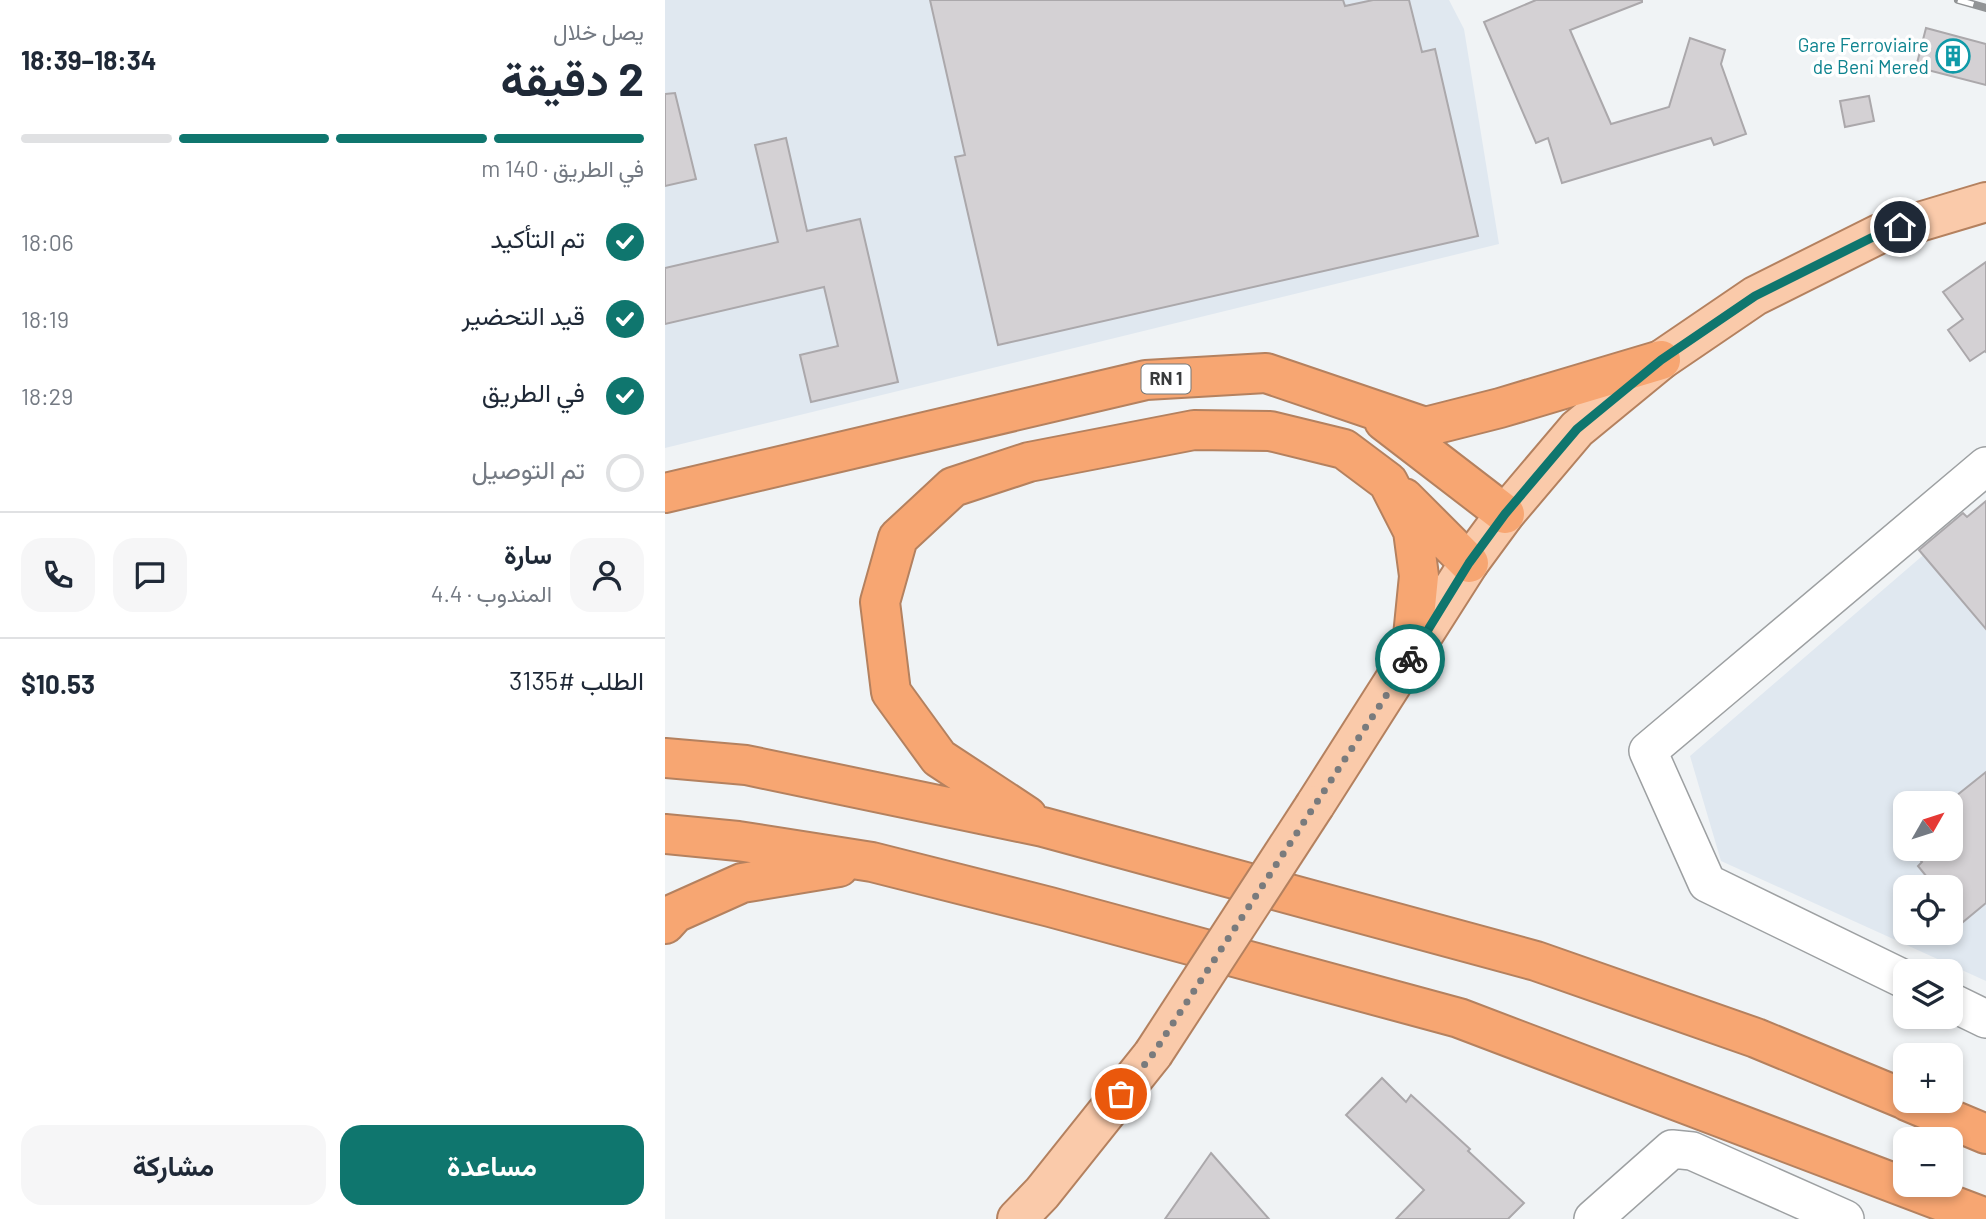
<!DOCTYPE html>
<html lang="ar">
<head>
<meta charset="utf-8">
<style>
  :root { --surface:#fff; --page:#f6f6f7; --text:#1f2937; --muted:#747a83; --line:#e0e1e3; --accent:#0f766e }
  body { margin:0; font-family:Barlow,Vazirmatn,sans-serif; background:var(--page); color:var(--text); direction:rtl; height:100vh; display:flex; flex-direction:column; font-size:26px; white-space:nowrap }
  * { box-sizing:border-box; margin:0 }
  p { font-size:23px; color:var(--muted) }
  .icon { flex:none; width:38px; height:38px; fill:none; stroke:currentColor; stroke-width:2; stroke-linecap:round; stroke-linejoin:round }
  .map { position:relative; flex:1; overflow:hidden; direction:ltr }
  .drawer { display:flex; flex-direction:column; background:var(--surface); width:665px }
  .drawer>* { flex:none }
  .needle { width:46px; rotate:51deg }
  .buttons { position:absolute; left:1228px; top:791px; display:grid; gap:14px }
  .buttons a { display:grid; place-items:center; width:70px; height:70px; border-radius:14px; background:var(--surface); box-shadow:0 4px 10px #0003; font-size:35px }
  .pin { position:absolute; display:grid; place-items:center; width:60px; height:60px; color:#fff; margin:-30px; border:4px solid #fff; border-radius:50%; box-shadow:0 2px 7px #0007 }
  .courier { position:absolute; display:grid; place-items:center; width:70px; height:70px; margin:-35px; border:5px solid #0f766e; border-radius:50%; background:#fff; color:#222; box-shadow:0 2px 9px #0007 }
  .head em { font-style:normal; font-weight:700 }
  .head div { display:flex; flex-direction:column-reverse }
  .head { display:flex; align-items:center; justify-content:space-between; height:119px; padding:0 21px }
  h1 { font-size:46px; font-weight:700; line-height:52px }
  .bar { display:grid; grid-template-columns:repeat(4,1fr); gap:10px 7px; align-content:center; height:84px; padding:0 21px }
  .bar i { height:9px; border-radius:5px; background:var(--line) }
  .bar .selected { background:var(--accent) }
  .bar p { grid-column:span 4 }
  .line { display:flex; align-items:center; gap:18px; padding:0 21px; border-top:2px solid var(--line) }
  .line div { flex:1 }
  .round { display:grid; place-items:center; flex:none; width:74px; height:74px; border-radius:21px; background:var(--page) }
  ol { padding:0 21px; list-style:none }
  li { display:flex; align-items:center; gap:21px; height:77px }
  li p { margin-inline-start:auto }
  li .icon { padding:7px; border-radius:50%; background:var(--accent); color:#fff; stroke-width:4 }
  li:last-child { color:var(--muted) }
  li i { width:38px; height:38px; border:4px solid var(--line); border-radius:50% }
  .action { display:flex; gap:14px; margin-top:auto; padding:14px 21px }
  .action a { flex:1; height:80px; border-radius:21px; background:var(--accent); color:#fff; font-size:28px; font-weight:700; line-height:80px; text-align:center }
  .action a+a { background:var(--page); color:var(--text) }
  main { display:flex; flex:1; min-height:0 }
  .map>svg:first-child { display:block }
</style>
</head>
<body>
<main>
<div class="map">
<svg width="1321" height="1219" viewBox="0 0 1321 1219">
  <rect width="100%" height="100%" fill="#f0f3f5"/>
  <path fill="#e0e8f0" fill-rule="evenodd" d="M0 0H784L799 29 834 244 0 448Z
    M1321 501V981L1056 861 1025 756ZM1241 803H1286V849H1241ZM1241 887H1286V933H1241Z"/>
  <path fill="#d4d1d4" stroke="#aba8ab" stroke-width="2" d="M265 0H678L680 6 708 0H744L757 52 770 49 813 236 333 345 290 157 300 155Z
    M871 0H977V2L905 30 946 124 1004 107 1025 38 1060 50 1056 64 1081 134 1049 145 1046 138 897 183 883 138 871 143 819 22Z
    M1261 28 1321 44V85L1251 67Z
    M10 93 31 179 0 186V94Z
    M1204 96 1209 121 1180 127 1175 101Z
    M121 138 142 231 195 219 233 382 146 402 135 355 173 346 159 287 0 324V268L113 242 90 145Z
    M1321 262V352L1320 351 1305 361 1283 330 1298 319 1278 292Z
    M1321 501V629L1254 550 1298 513 1302 517Z
    M1321 772V903L1298 922 1286 907V887H1270L1253 866 1257 862 1245 849H1286V800Z
    M717 1078 741 1102 746 1095 805 1149 803 1151 859 1203 843 1219H731L759 1190 681 1115Z
    M546 1153 604 1219H500Z"/>
  <g fill="none" stroke-linecap="round" stroke-linejoin="round">
    <defs>
      <path id="street" d="M1241 980 1042 883 983 751 1321 466
        M1286 1002 1321 1019
        M928 1219 1007 1149 1027 1151 1180 1219"/>
      <path id="primary" d="M650 805 804 563 840 514 912 429 996 360 1090 296 1214 234 1321 202
        M352 1219 377 1193 488 1054"/>
      <path id="highway" d="M719 421 840 514
        M0 493 481 380 601 373 760 427 835 408 996 360
        M739 498 804 563
        M0 758 81 765 378 827 871 961 1091 1038 1241 1100
        M362 816 274 758 226 692 215 602 233 538 288 487 364 462 529 430 605 431 679 449 723 482 748 531 754 576 746 656
        M0 834 73 841 207 862 385 907 794 1018 1321 1218
        M0 924 10 913 77 883 174 867
        M1242 1101 1321 1134"/>
    </defs>
    <use href="#street" stroke="#9da0a2" stroke-width="40"/>
    <use href="#primary" stroke="#b4815f" stroke-width="42"/>
    <use href="#highway" stroke="#b4815f" stroke-width="42"/>
    <use href="#street" stroke="#fff" stroke-width="37"/>
    <use href="#primary" stroke="#facaaa" stroke-width="38"/>
    <use href="#highway" stroke="#f7a672" stroke-width="38"/>
    <defs>
      <path id="rail" d="M1293 0 1321 8"/>
    </defs>
    <use href="#rail" stroke="#929496" stroke-width="8"/>
    <use href="#rail" stroke="#fff" stroke-width="5" stroke-dasharray="16" stroke-linecap="butt"/>
    <defs>
      <path id="primary-bridge" d="M488 1054 650 805"/>
    </defs>
    <use href="#primary-bridge" stroke="#b4815f" stroke-width="42" stroke-linecap="butt"/>
    <use href="#primary-bridge" stroke="#facaaa" stroke-width="38"/>
  </g>
  <g fill="none" stroke-linecap="round" stroke-linejoin="round">
    <path stroke="#797b7d" stroke-width="7" stroke-dasharray="0 12.6" d="M456 1094 488 1054 745 659"/>
    <path stroke="#0f766e" stroke-width="9" d="M745 659 804 563 840 514 912 429 996 360 1090 296 1214 234 1235 227"/>
  </g>
  <defs>
    <symbol id="building-ring" viewBox="-11 -11 22 22"><circle r="9.5" fill="#fff" stroke="#0f9aa8" stroke-width="1.5"/><path d="M-4-6H4V6H1V3H-1V6H-4ZM-2.5-4.3h1.7v1.8h-1.7ZM.8-4.3h1.7v1.8H.8ZM-2.5-1h1.7V.8h-1.7ZM.8-1h1.7V.8H.8Z" fill="#0f9aa8"/></symbol>
  </defs>
  <g fill-rule="evenodd">
    <use href="#building-ring" x="1269" y="37" width="38" height="38"/>
  </g>
  <g text-anchor="middle" stroke-width="7" stroke-linejoin="round" paint-order="stroke">
    <rect fill="#fff" stroke="#747676" stroke-width="2" x="476.5" y="364.5" width="49" height="29" rx="5"/>
    <g font-size="18" font-weight="bold" fill="#393b3c">
      <text x="501" y="385">RN 1</text>
    </g>
    <g font-size="19" fill="#0d838f" stroke="#fff" text-anchor="end">
      <text x="1264" y="52">Gare Ferroviaire<tspan x="1264" dy="22">de Beni Mered</tspan></text>
    </g>
  </g>
</svg>
<div class="buttons">
<a><svg class="needle" viewBox="-14 -14 28 28"><path d="M0-13l5 13h-10z" fill="#e53935"/><path d="M0 13l5-13h-10z" fill="#747a83"/></svg></a>
<a><svg class="icon" aria-label="locate" viewBox="0 0 24 24"><circle cx="12" cy="12" r="6"/><path d="M12 2v4M12 18v4M2 12h4M18 12h4"/></svg></a>
<a><svg class="icon" aria-label="layers" viewBox="0 0 24 24"><path d="M12 4l9 5-9 5-9-5zM3 14l9 5 9-5"/></svg></a>
<a>+</a>
<a>−</a>
</div>
<div class="pin" style="left:456px;top:1094px;background:#ea580c"><svg class="icon" aria-label="bag" viewBox="0 0 24 24"><path d="M5 8h14l-1 12H6zM9 8a3 3 0 0 1 6 0"/></svg></div>
<div class="pin" style="left:1235px;top:227px;background:#1f2937"><svg class="icon" aria-label="home" viewBox="0 0 24 24"><path d="M3 11l9-7 9 7M6 9v11h12V9"/></svg></div>
<div class="courier" style="left:745px;top:659px"><svg class="icon" aria-label="bike" viewBox="0 0 24 24"><circle cx="6" cy="16" r="4"/><circle cx="18" cy="16" r="4"/><path d="M6 16l4-8h5l3 8M10 8l3 8H6M13 5h3"/></svg></div>
</div>
<section class="drawer">
<div class="head"><div><h1>2 دقيقة</h1><p>يصل خلال</p></div><em>18:34–18:39</em></div>
<div class="bar"><i class="selected"></i><i class="selected"></i><i class="selected"></i><i></i><p>في الطريق · 140 m</p></div>
<ol>
<li><svg class="icon" aria-label="check" viewBox="0 0 24 24"><path d="M5 12l5 5 9-10"/></svg>تم التأكيد<p>18:06</p></li>
<li><svg class="icon" aria-label="check" viewBox="0 0 24 24"><path d="M5 12l5 5 9-10"/></svg>قيد التحضير<p>18:19</p></li>
<li><svg class="icon" aria-label="check" viewBox="0 0 24 24"><path d="M5 12l5 5 9-10"/></svg>في الطريق<p>18:29</p></li>
<li><i></i>تم التوصيل</li>
</ol>
<div class="line" style="height:126px"><a class="round"><svg class="icon" aria-label="person" viewBox="0 0 24 24"><circle cx="12" cy="8" r="4"/><path d="M4 21q1-7 8-7t8 7"/></svg></a><div><b>سارة</b><p>المندوب · 4.4</p></div><a class="round"><svg class="icon" aria-label="chat" viewBox="0 0 24 24"><path d="M4 5h16v11H9l-5 4z"/></svg></a><a class="round"><svg class="icon" aria-label="phone" viewBox="0 0 24 24"><path d="M5 4h4l2 5-3 2q2 4 5 5l2-3 5 2v4C11 20 4 13 5 4z"/></svg></a></div>
<div class="line" style="height:91px"><div>الطلب #3135</div><b>$10.53</b></div>
<div class="action"><a>مساعدة</a><a>مشاركة</a></div>
</section>
</main>
</body>
</html>
